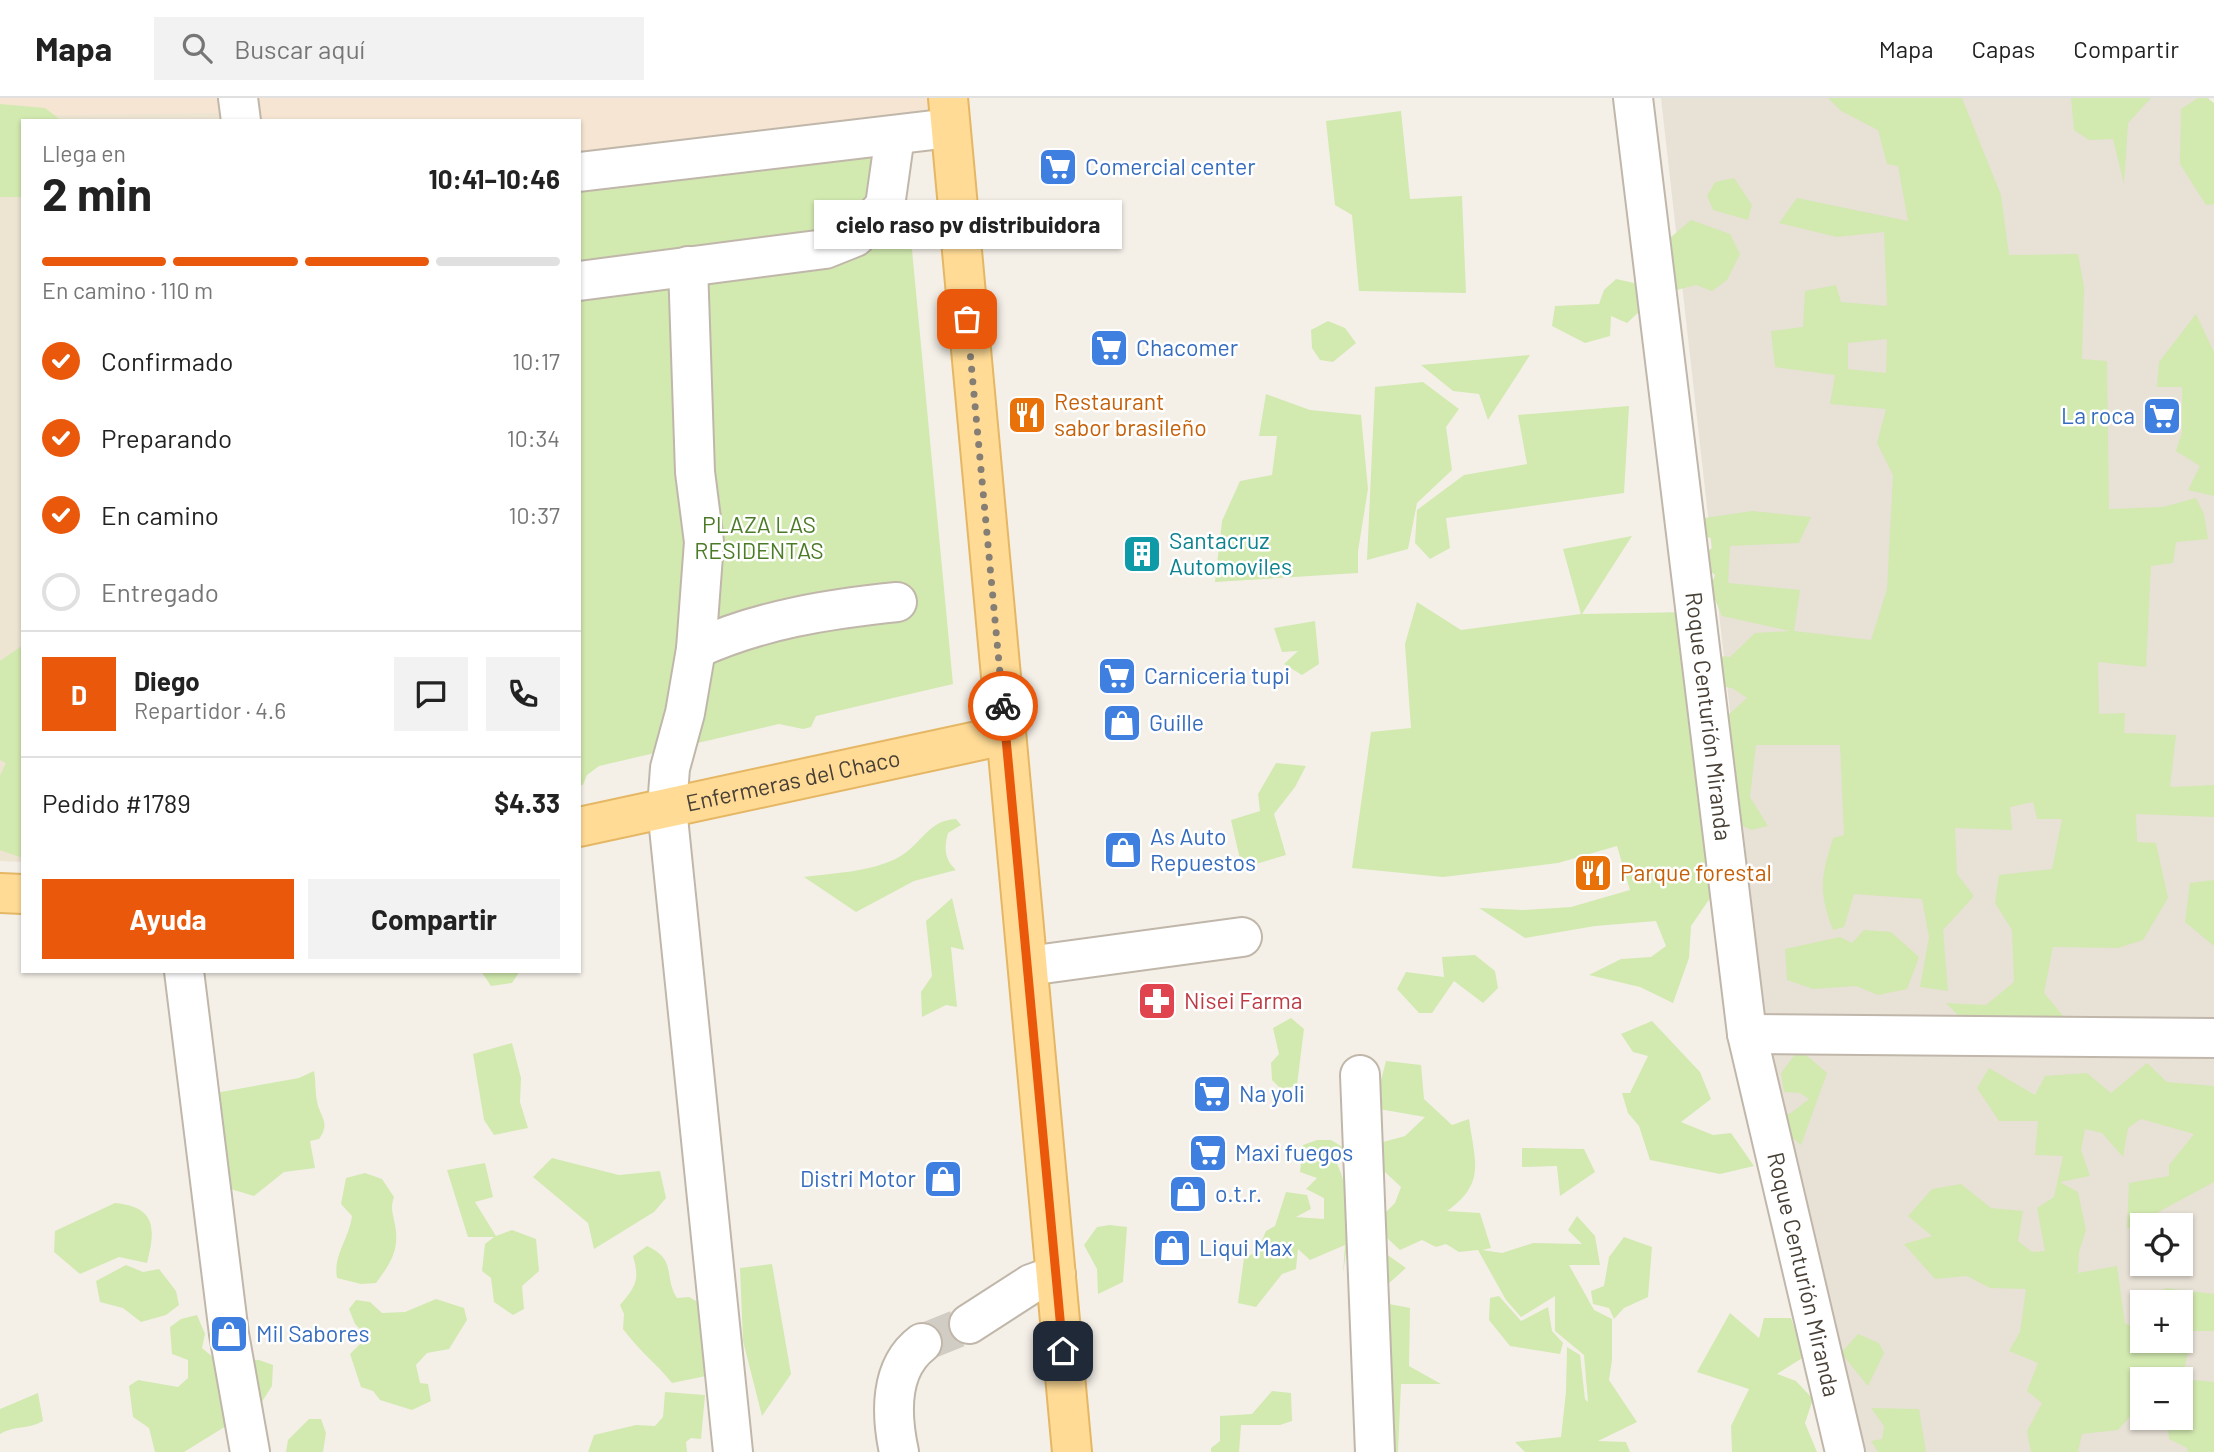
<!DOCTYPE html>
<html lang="es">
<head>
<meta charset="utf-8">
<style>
  :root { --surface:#fff; --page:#f2f2f2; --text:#222; --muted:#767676; --line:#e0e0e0; --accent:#ea580c }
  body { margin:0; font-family:Barlow,sans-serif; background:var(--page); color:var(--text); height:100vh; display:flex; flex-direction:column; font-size:26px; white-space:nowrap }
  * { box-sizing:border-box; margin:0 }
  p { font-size:23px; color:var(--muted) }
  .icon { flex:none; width:38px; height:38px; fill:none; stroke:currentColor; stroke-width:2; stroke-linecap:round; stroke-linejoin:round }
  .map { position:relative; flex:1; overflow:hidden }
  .drawer { position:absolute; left:21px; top:21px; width:560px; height:854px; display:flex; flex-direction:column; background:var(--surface); border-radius:0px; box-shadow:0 2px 5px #0004 }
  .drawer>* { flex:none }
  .tools { position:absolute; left:2130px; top:1115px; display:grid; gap:14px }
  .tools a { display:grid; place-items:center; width:63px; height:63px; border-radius:0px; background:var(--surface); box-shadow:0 2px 5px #0004; font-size:35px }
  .pin { position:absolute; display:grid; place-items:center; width:60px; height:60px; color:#fff; margin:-30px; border-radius:14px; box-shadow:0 4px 10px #0006 }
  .courier { position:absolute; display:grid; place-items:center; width:70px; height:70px; margin:-35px; border:5px solid #ea580c; border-radius:50%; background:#fff; color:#222; box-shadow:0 2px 9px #0007 }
  .bubble { position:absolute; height:49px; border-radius:0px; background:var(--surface); box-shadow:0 2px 5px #0004; font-size:23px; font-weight:700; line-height:49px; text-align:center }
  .headline em { font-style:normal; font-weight:700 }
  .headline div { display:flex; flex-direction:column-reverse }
  .headline { display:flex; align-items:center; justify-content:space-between; height:119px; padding:0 21px }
  h1 { font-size:46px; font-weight:700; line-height:52px }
  .bar { display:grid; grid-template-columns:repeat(4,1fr); gap:10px 7px; align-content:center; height:84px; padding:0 21px }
  .bar i { height:9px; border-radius:5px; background:var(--line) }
  .bar .selected { background:var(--accent) }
  .bar p { grid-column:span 4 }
  .line { display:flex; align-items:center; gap:18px; padding:0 21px; border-top:2px solid var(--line) }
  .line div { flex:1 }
  .round { display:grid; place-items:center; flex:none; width:74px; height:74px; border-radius:0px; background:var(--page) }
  ol { padding:0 21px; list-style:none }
  li { display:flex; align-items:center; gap:21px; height:77px }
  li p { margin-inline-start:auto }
  li .icon { padding:7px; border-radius:50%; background:var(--accent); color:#fff; stroke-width:4 }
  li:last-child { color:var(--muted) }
  li i { width:38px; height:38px; border:4px solid var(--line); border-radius:50% }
  .primary-button { display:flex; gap:14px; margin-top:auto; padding:14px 21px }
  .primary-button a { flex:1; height:80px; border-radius:0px; background:var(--accent); color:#fff; font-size:28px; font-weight:700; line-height:80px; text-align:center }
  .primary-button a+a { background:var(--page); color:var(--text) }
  header { display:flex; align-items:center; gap:42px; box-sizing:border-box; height:98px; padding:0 35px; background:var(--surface); border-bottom:2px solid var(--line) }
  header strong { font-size:33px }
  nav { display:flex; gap:38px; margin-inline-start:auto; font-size:24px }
  .search { width:490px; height:63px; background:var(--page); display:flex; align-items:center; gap:18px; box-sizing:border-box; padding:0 24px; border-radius:0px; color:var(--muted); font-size:26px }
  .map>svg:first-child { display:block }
</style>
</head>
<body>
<header>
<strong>Mapa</strong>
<div class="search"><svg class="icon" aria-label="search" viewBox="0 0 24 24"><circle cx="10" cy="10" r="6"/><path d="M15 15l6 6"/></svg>Buscar aquí</div>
<nav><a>Mapa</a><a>Capas</a><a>Compartir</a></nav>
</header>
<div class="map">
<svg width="2214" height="1354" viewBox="0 0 2214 1354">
  <rect width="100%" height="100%" fill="#f4f0e8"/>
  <path fill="#e8e1d6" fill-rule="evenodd" d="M1661 0H2209L2214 38V1354H1862L1768 951ZM2142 1127H2180V1166H2142ZM2142 1204H2180V1242H2142ZM2142 1281H2180V1320H2142Z"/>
  <path fill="#f6e5d3" d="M0 0H948L950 30 579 78V23H23L0 95Z"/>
  <path fill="#ede4d2" d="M227 15 228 23H23V764L0 763V18Z"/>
  <path fill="#d2e9b0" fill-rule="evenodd" d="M1828 0H1962L2001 97 2009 157 2078 156 2084 189 2082 261 2107 263 2109 411 2163 409 2196 400 2204 416 2208 441 2176 444 2173 465 2151 468 2146 569 2098 564 2099 616 2125 615 2124 635 2176 637 2170 689 2214 687V719L2136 716 2137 744 2156 745 2168 800 2143 842 2118 850 2053 849 2044 895 2064 919 2046 932 1981 941 1946 905 1986 907 2014 884 2012 832 1995 805 1999 777 2052 771 2062 721H2037L2033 704 2010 709 2012 732 1955 730 1957 776 1974 798 1943 832 1948 893 1920 889 1929 839 1922 801 1854 796 1844 829 1833 832C1818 793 1821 779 1833 740L1844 737 1840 647H1756L1750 699 1768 728 1751 732 1712 712 1719 787 1691 828 1689 860 1673 905 1640 889 1589 877 1621 861 1651 859 1666 848 1656 823 1595 828 1525 840 1479 810 1523 812 1571 809 1630 792 1617 748 1558 765 1443 779 1352 770 1371 634 1411 630 1405 546 1417 504 1461 532 1581 516 1563 451 1632 438 1582 516 1689 514 1694 556 1730 559 1755 535 1790 533 1722 518 1710 490 1715 477 1695 462 1712 450 1711 440 1700 438 1698 421 1752 413 1811 419 1799 445 1730 448 1728 485 1800 492 1794 533 1871 542 1887 491 1893 377 1877 345 1886 311 1830 306 1835 277 1775 269 1771 233 1803 229 1805 193 1836 187 1841 204 1887 208 1884 134 1837 139 1779 125 1797 100 1908 123 1898 68 1887 66 1878 32 1841 13ZM1887 241 1886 275 1848 271V245ZM1697 585 1732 590 1747 600 1728 617V627Z
    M2071 0H2151L2128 25 2124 86 2113 41 2089 42 2074 32Z
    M2198 0H2207L2214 5V106L2206 107 2180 66 2181 11Z
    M0 6 45 10 62 23H23V99H0Z
    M1401 13 1410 101 1462 98 1466 195 1359 193 1352 117 1335 107 1326 23Z
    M817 25 858 41 902 46 953 586 816 618 811 629 803 631 779 626 599 668 587 677 583 687 579 688V59L746 41Z
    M1734 80 1752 107 1748 122 1713 112 1707 98 1715 84Z
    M1691 122 1730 136 1740 156 1727 182 1712 193 1696 187 1669 194 1671 139Z
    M1616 181 1643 187 1640 213 1627 225 1611 218 1610 238 1585 245 1552 228 1555 208 1599 206 1604 192Z
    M2196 216 2214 254V398L2188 392 2200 368 2176 353 2182 334V289H2157L2159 264Z
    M1328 223 1345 230 1356 245 1333 264 1320 262 1312 250 1311 232Z
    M1530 257 1488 322 1479 296 1453 293 1421 267Z
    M1423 284 1459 311 1446 329 1452 372 1417 405 1408 451 1367 462 1375 289Z
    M1266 296 1310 312 1361 317 1368 391 1358 453V475L1215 484 1222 423 1240 383 1272 377 1277 338H1259Z
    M1629 308 1624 395 1446 420 1450 450 1430 461 1415 445 1417 412 1464 377 1527 366 1518 317Z
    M1315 523 1319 566 1302 577 1284 566 1298 553 1282 554 1274 530Z
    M23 547V760L0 752V678L6 665 0 662V563Z
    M1276 665 1306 668 1295 689 1274 716 1286 757 1242 770 1231 722 1260 713 1258 696Z
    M956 721 961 727 948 735C944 750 944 761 956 772L914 783 856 814 804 779C834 775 872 774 899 759 922 746 928 722 956 721Z
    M2214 782V848L2185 824 2190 785Z
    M952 800 964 852 951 849 957 909 946 907 922 919 921 894 932 878 926 823Z
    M1864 832 1891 834 1919 859 1907 891 1878 897 1856 888 1813 891 1787 882 1785 851 1840 839 1852 845Z
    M1475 857 1495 873 1498 890 1483 905 1454 883 1432 915H1419L1397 891 1406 874 1444 879 1442 859Z
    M481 873H520L512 885 491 888Z
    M1291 920 1304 931 1297 987 1282 992 1272 982 1271 965 1279 956 1273 930Z
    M1652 923 1700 974 1711 1001 1681 1024 1713 1037 1731 1035 1754 1068 1720 1076 1650 1062 1639 1028 1628 1015 1622 995H1630L1648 958 1633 954 1621 936Z
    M512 945 521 980 520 1004 528 1030 494 1037 484 1022 473 956Z
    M1799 951 1827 975 1801 1047 1769 1020 1791 1015 1809 1001 1800 995 1784 994 1781 975Z
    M1386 963 1421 967 1424 1001 1452 1027 1469 1021C1475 1064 1486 1085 1447 1113L1480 1115 1491 1150 1482 1152 1502 1155 1533 1145 1582 1146 1568 1132 1577 1118 1595 1138 1600 1167H1569L1594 1212 1612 1221V1262L1609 1282 1637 1324 1598 1343 1626 1344 1630 1354H1525L1515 1344 1561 1339 1566 1294 1567 1249 1580 1257 1585 1301 1588 1304 1584 1257 1555 1233V1198L1521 1219 1506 1202 1478 1152 1459 1154 1446 1146 1436 1149 1422 1142 1400 1152 1386 1139 1382 1118 1395 1105 1401 1089 1372 1062 1383 1044 1405 1038 1425 1019 1379 1011V990Z
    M2147 965 2167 984 2214 988V1084L2127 1131 2129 1085 2169 1078V1067L2194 1036 2141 1021 2128 1030 2123 1059 2102 1035 2085 1031 2081 1052 2090 1078 2060 1084 2078 1094 2086 1132 2079 1154 2078 1175 2117 1168 2125 1226 2142 1229V1242H2180V1204H2160L2165 1190 2214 1196V1233H2193L2181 1285 2193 1282 2214 1284V1354H2188L2187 1350 2169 1341 2167 1320H2180V1281H2142V1305L2136 1302 2139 1309 2118 1332 2082 1336 2078 1354H2031L2027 1333 2042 1305 2027 1293 2038 1265 2009 1253 2020 1234 2026 1191 1990 1190 1967 1178 1935 1181 1904 1146 1932 1138 1908 1118 1932 1091 1961 1086 1991 1110 2023 1113 2018 1143 2032 1154 2045 1153 2037 1110 2054 1099 2063 1058 2035 1057 2038 1023H1999L1977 990 1989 970 2035 997 2045 978 2087 975 2111 995Z
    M314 973C316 983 315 994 317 1003 320 1020 331 1024 319 1041L310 1043 315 1070 284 1074 254 1098 224 1089 204 997 299 980Z
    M1317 1042H1331L1346 1051 1334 1060C1355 1098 1349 1135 1343 1176L1345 1147 1310 1162 1298 1151 1296 1171 1282 1176 1256 1209 1238 1205 1244 1160 1257 1154 1266 1133 1275 1128 1286 1094 1307 1097 1311 1111 1296 1119 1324 1121V1100L1306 1091 1317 1080 1300 1074 1303 1047Z
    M1522 1050 1584 1051 1595 1074 1560 1098 1557 1068 1522 1069Z
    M552 1060 619 1077 660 1073 666 1100 654 1114 594 1151 588 1125 533 1079Z
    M485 1065 493 1099 475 1104 496 1138 512 1132 536 1141 539 1173 522 1188 524 1211 513 1217 494 1204 491 1180 482 1173 485 1146 494 1139H468L447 1072Z
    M365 1075 382 1081 394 1099C390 1111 393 1115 395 1127 400 1152 390 1166 376 1185L361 1186 337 1180C333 1157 349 1141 352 1118L341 1106 346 1080Z
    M115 1105C156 1109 156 1130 147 1165L119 1159 80 1176 54 1154 55 1133Z
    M1110 1127 1127 1129 1123 1184 1098 1196 1097 1171 1084 1147 1097 1129Z
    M1624 1139 1652 1149 1648 1199 1624 1210 1614 1221 1609 1210 1593 1206 1591 1193 1604 1188 1609 1159Z
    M647 1148C678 1162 663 1179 677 1200L689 1199 703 1207 711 1269 706 1278 672 1285C656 1265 640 1254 623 1231L624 1216 620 1207C636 1188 640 1182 633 1158Z
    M1375 1148 1406 1170 1387 1187 1389 1206 1410 1210 1409 1268 1441 1286H1401L1398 1354H1374Z
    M772 1166 791 1276 762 1318 743 1243 740 1170Z
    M126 1167 143 1174 159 1171 176 1193 179 1207 166 1217 141 1224 123 1210 100 1204 96 1183Z
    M1499 1198 1521 1223 1548 1209 1552 1233 1563 1245 1560 1256 1510 1248 1489 1222 1490 1200Z
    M436 1201 464 1210 467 1222 449 1251 427 1255 416 1267 420 1285 428 1286 431 1303 412 1312 380 1302 373 1293 361 1289 350 1256 362 1244 363 1234 355 1226 349 1211 356 1202 370 1204 382 1215 405 1214Z
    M1730 1215 1759 1240 1764 1220H1791L1804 1259 1777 1276 1796 1283 1813 1301 1805 1325 1817 1354H1732L1731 1328 1749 1291 1697 1274Z
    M197 1217 205 1236 202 1250 215 1261 259 1262 273 1267 272 1288 251 1321 231 1325 184 1354H155L149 1330 133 1319 129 1288 138 1282 178 1289 188 1280V1262L172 1256 170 1229 181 1221Z
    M1858 1236 1879 1245 1884 1255 1868 1288 1841 1255Z
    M1272 1293 1291 1295 1292 1323 1280 1327H1241L1239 1354H1211V1350L1220 1343V1318L1252 1316Z
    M665 1294 705 1297 701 1341 691 1340 686 1344 687 1354H588L594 1337 636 1327 655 1328 663 1319Z
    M38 1295 43 1323C28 1332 14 1327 0 1336V1311Z
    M1871 1310 1919 1311 1926 1354H1878L1871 1343 1882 1341 1884 1328Z
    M309 1321H321L326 1335 323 1354H286L288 1342Z"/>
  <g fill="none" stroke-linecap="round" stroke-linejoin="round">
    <path stroke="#d2cdc4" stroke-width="38" stroke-dasharray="38 19" stroke-linecap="butt" d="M922 1245 969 1226"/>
    <defs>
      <g id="minor">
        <path d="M238 0 241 23"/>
        <path id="s1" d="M1633 0 1747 936 1845 1354"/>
        <path d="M579 74 950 30"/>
        <path d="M688 168 695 374 704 444 696 551 685 615 670 670 667 710 733 1354"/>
        <path d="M579 183 825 151 855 139 885 108 895 37"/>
        <path d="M696 551C759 522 828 511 897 504"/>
        <path d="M1028 868 1242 839"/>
        <path d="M184 873 229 1236 250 1354"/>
        <path d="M1747 936 2214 940"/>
        <path d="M1360 977 1375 1354"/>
        <path d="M969 1226 1031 1186 1056 1177"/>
        <path d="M899 1354C891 1317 889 1270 922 1245"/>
      </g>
      <g id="major">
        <path d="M948 0 1072 1354"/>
        <path id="s2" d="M579 729 1005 637"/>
        <path d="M0 795 23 796"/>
      </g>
    </defs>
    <use href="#minor" stroke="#c0b7aa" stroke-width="42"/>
    <use href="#major" stroke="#e5b764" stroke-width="42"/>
    <use href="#minor" stroke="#fff" stroke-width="38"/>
    <use href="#major" stroke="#ffdb96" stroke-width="38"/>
  </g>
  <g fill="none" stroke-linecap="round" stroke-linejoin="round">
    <path stroke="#847e74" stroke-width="7" stroke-dasharray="0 12.6" d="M967 221 1003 608"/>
    <path stroke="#ea580c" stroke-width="9" d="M1003 608 1063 1253"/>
  </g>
  <defs>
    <symbol id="supermarket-square" viewBox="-11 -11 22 22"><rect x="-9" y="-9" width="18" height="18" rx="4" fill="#3f7fe0" stroke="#fff"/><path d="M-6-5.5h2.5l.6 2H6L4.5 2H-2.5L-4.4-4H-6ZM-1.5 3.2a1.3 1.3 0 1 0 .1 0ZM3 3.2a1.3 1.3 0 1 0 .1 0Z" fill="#fff"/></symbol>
    <symbol id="restaurant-square" viewBox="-11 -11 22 22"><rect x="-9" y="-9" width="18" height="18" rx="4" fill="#e8710a" stroke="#fff"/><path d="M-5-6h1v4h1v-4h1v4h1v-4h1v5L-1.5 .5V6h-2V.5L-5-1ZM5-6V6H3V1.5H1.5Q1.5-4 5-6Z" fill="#fff"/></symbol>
    <symbol id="building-square" viewBox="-11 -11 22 22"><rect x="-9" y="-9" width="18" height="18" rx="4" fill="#0f9aa8" stroke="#fff"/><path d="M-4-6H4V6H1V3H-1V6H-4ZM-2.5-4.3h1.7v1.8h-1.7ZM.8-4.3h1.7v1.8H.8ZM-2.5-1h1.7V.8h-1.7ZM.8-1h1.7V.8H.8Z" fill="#fff"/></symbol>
    <symbol id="shop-square" viewBox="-11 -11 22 22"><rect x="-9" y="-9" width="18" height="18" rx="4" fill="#3f7fe0" stroke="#fff"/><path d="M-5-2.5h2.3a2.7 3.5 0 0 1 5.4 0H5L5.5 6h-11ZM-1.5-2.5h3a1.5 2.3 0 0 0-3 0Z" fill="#fff"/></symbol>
    <symbol id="pharmacy-square" viewBox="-11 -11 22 22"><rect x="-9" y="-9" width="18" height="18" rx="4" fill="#e0444e" stroke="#fff"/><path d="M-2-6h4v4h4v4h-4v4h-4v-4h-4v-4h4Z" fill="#fff"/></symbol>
  </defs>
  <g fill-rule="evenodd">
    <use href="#supermarket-square" x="1036" y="47" width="44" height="44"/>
    <use href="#supermarket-square" x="1087" y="228" width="44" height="44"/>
    <use href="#restaurant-square" x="1005" y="295" width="44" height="44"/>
    <use href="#supermarket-square" x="2140" y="296" width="44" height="44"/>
    <use href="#building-square" x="1120" y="434" width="44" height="44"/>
    <use href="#supermarket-square" x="1095" y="556" width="44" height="44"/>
    <use href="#shop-square" x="1100" y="603" width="44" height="44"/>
    <use href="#shop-square" x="1101" y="730" width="44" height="44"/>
    <use href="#restaurant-square" x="1571" y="753" width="44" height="44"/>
    <use href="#pharmacy-square" x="1135" y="881" width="44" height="44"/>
    <use href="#supermarket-square" x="1190" y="974" width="44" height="44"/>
    <use href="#supermarket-square" x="1186" y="1033" width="44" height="44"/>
    <use href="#shop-square" x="921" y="1059" width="44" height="44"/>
    <use href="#shop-square" x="1166" y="1074" width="44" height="44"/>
    <use href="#shop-square" x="1150" y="1128" width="44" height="44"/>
    <use href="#shop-square" x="207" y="1214" width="44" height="44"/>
  </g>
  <g text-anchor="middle" stroke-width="5" stroke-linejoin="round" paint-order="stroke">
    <g font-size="23" fill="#366cbe" stroke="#fff" text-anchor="start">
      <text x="1085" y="77">Comercial center</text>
      <text x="1136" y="258">Chacomer</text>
      <text x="2135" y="326" text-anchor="end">La roca</text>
      <text x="1144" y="586">Carniceria tupi</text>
      <text x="1149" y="633">Guille</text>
      <text x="1150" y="747">As Auto<tspan x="1150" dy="26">Repuestos</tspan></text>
      <text x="1239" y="1004">Na yoli</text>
      <text x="1235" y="1063">Maxi fuegos</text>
      <text x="916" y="1089" text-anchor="end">Distri Motor</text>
      <text x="1215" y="1104">o.t.r.</text>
      <text x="1199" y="1158">Liqui Max</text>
      <text x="256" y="1244">Mil Sabores</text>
    </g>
    <g font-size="23" fill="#c56008" stroke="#fff" text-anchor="start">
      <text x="1054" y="312">Restaurant<tspan x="1054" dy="26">sabor brasileño</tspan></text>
      <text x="1620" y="783">Parque forestal</text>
    </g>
    <g font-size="23" fill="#4c7b28" stroke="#fff">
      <text x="759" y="435">PLAZA LAS<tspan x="759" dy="26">RESIDENTAS</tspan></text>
    </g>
    <g font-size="23" fill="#0d838f" stroke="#fff" text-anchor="start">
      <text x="1169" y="451">Santacruz<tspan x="1169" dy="26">Automoviles</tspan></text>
    </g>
    <g font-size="23" fill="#484036" stroke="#fff">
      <text dy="8" stroke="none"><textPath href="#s1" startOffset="623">Roque Centurión Miranda</textPath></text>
      <text dy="8" stroke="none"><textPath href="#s2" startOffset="219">Enfermeras del Chaco</textPath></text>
      <text dy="8" stroke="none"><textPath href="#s1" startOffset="1190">Roque Centurión Miranda</textPath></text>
    </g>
    <g font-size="23" fill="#be3a42" stroke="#fff" text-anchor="start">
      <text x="1184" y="911">Nisei Farma</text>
    </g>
  </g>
</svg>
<div class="tools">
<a><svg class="icon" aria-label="locate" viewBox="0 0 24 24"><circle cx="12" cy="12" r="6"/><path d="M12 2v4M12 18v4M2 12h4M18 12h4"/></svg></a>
<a>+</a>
<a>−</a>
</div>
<div class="pin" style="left:967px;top:221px;background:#ea580c"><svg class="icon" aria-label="bag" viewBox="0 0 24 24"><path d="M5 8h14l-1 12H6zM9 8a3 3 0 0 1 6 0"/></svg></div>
<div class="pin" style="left:1063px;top:1253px;background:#1f2937"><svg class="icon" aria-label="home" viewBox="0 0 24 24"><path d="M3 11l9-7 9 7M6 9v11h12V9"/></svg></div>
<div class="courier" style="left:1003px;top:608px"><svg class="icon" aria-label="bike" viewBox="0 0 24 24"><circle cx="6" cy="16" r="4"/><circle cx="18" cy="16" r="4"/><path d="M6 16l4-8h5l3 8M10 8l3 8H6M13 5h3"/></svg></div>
<div class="bubble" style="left:814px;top:102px;width:308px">cielo raso pv distribuidora</div>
<section class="drawer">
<div class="headline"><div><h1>2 min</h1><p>Llega en</p></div><em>10:41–10:46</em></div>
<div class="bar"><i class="selected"></i><i class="selected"></i><i class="selected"></i><i></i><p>En camino · 110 m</p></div>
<ol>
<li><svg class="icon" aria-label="check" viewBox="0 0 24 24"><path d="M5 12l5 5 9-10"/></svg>Confirmado<p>10:17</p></li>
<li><svg class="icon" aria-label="check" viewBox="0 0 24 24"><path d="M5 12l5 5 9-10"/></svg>Preparando<p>10:34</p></li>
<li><svg class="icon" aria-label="check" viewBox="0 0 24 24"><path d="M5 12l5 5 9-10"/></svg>En camino<p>10:37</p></li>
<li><i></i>Entregado</li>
</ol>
<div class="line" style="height:126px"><b class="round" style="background:var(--accent);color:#fff">D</b><div><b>Diego</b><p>Repartidor · 4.6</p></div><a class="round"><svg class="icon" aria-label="chat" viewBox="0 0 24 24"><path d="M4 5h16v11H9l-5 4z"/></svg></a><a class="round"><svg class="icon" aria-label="phone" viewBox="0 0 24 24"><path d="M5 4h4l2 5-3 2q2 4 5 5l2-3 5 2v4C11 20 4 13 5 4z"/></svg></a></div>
<div class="line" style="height:91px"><div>Pedido #1789</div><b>$4.33</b></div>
<div class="primary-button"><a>Ayuda</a><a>Compartir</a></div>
</section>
</div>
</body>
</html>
